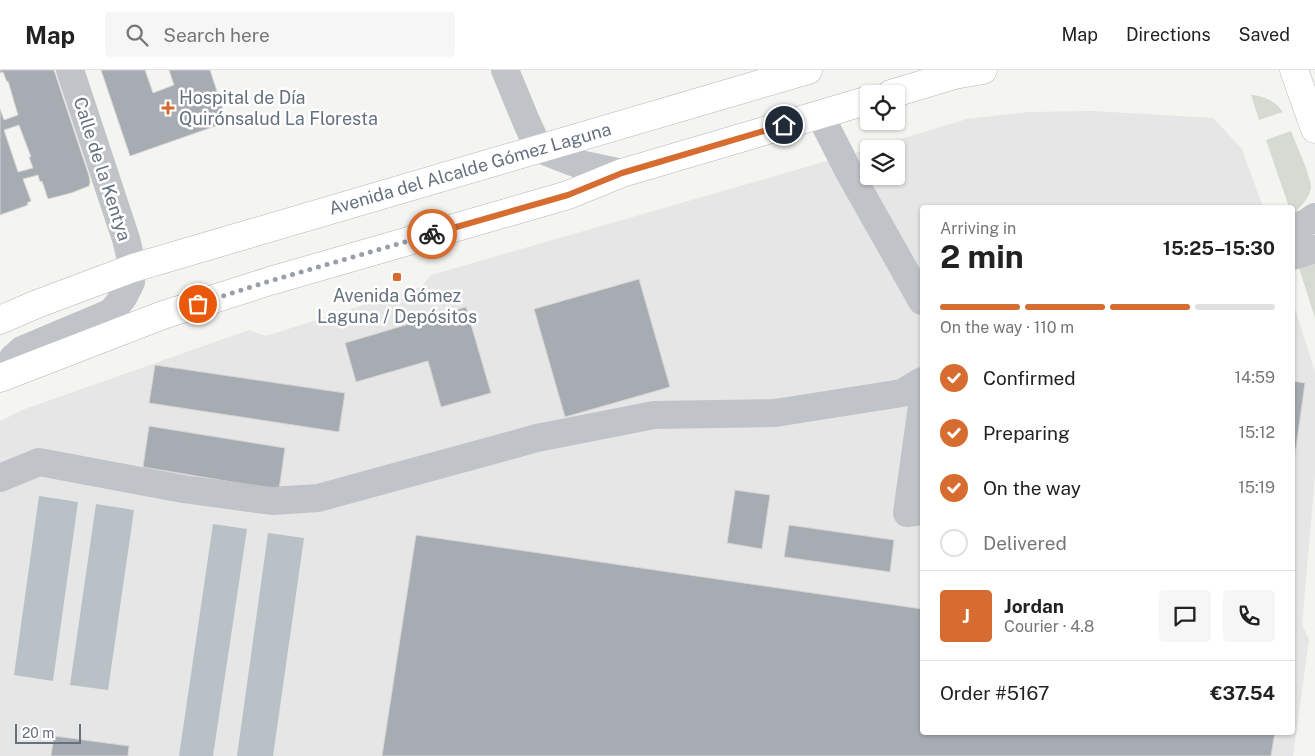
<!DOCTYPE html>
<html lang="en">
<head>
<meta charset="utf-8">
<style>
  :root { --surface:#fff; --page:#f6f6f6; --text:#222; --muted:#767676; --line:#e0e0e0; --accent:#d66c30 }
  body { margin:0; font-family:"Public Sans",sans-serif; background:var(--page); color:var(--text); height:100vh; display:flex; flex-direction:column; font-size:19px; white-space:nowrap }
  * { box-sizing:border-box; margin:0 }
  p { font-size:16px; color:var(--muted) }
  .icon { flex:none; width:28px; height:28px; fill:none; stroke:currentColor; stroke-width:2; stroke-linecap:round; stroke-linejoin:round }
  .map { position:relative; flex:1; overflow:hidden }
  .drawer { position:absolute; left:920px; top:135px; width:375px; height:530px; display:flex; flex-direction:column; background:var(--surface); border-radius:5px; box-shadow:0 1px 4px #0004 }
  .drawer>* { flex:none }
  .buttons { position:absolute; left:860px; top:15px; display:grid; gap:10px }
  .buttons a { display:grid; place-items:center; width:45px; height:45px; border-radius:5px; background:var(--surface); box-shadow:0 1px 4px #0004; font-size:25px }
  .scale { position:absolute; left:15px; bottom:12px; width:66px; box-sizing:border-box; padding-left:5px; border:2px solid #667180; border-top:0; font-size:14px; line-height:18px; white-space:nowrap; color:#667180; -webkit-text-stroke:4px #fff; paint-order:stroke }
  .pin { position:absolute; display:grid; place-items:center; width:42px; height:42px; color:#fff; margin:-21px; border:2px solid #fff; border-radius:50%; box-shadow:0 1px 5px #0007 }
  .courier { position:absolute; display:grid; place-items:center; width:50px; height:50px; margin:-25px; border:4px solid #d66c30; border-radius:50%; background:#fff; color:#222; box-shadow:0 1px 6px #0007 }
  .overview em { font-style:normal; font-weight:700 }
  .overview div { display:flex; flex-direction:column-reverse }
  .overview { display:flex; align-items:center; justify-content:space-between; height:85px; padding:0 20px }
  h1 { font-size:32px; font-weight:700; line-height:38px }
  .bar { display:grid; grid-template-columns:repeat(4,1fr); gap:8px 5px; align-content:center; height:60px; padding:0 20px }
  .bar i { height:6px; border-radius:4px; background:var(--line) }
  .bar .active { background:var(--accent) }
  .bar p { grid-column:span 4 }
  .line { display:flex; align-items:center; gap:12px; padding:0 20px; border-top:1px solid var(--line) }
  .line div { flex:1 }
  .round { display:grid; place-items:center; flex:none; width:52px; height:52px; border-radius:5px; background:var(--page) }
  ol { padding:0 20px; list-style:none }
  li { display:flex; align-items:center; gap:15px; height:55px }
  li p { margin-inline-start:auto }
  li .icon { padding:5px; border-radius:50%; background:var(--accent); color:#fff; stroke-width:4 }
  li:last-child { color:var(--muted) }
  li i { width:28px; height:28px; border:2px solid var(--line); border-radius:50% }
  header { display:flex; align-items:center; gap:30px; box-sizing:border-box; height:70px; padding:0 25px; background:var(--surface); border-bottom:1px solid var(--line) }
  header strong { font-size:24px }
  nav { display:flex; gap:28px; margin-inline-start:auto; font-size:18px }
  .search { width:350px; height:45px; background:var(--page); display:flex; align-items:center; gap:12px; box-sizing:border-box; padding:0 18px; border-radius:5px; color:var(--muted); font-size:19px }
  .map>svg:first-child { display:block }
</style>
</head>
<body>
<header>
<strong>Map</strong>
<div class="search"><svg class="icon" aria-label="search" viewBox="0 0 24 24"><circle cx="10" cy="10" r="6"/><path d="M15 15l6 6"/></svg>Search here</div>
<nav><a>Map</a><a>Directions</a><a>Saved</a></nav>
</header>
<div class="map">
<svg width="1315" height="686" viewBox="0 0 1315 686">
  <rect width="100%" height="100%" fill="#f4f5f1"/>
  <path fill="#e5e6e5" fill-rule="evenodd" d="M1094 41 1213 48 1242 79 1263 137 922 138V662H1292L1293 232 1315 302V406L1302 555 1309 569 1293 686H0V351L25 339 249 260 266 266 421 217 431 205 841 87 967 49 1029 42ZM869 79H896V106H869Z"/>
  <path fill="#d5dbd3" d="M1251 25C1263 25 1277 32 1283 42L1259 50Z
    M1291 61C1295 72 1312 108 1311 118 1310 128 1300 137 1293 144L1292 138 1289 137 1266 70Z
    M1312 193 1315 194V248L1298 195Z"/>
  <path fill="#b8c1c6" d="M39 426 78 432 53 611 14 605Z
    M96 434 134 440 108 620 70 615Z
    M213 454 247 459 213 686H179Z
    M268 463 304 468 273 686H237Z"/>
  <path fill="#a7acb3" stroke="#d6d6d4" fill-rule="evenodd" d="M0 0H54L89 106 90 112 89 116 71 123 48 129 42 111 40 112 38 105 23 109 31 131 27 133 28 135 0 145V39L4 50 18 45 8 11 7 12 3 2 0 3ZM19 55 31 87H29L33 98 18 102 4 60Z
    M101 0H145L153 23 174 15 169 0H210L227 52 130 86Z
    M639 209 670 317 565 347 534 239Z
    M466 237 491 323 441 337 428 291 356 312 345 273Z
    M155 295 345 323 339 362 149 333Z
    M1292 311 1305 313 1292 406Z
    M149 356 285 378 279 420 143 397Z
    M735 420 770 425 762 479 727 473Z
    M789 455 894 470 890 502 784 487Z
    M416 465 922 539V662H1275L1271 686H382Z
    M54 666 129 676 128 686H51Z"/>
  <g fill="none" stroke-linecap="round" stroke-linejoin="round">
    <defs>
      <path id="major" d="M891 24 954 5 983 0
        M0 250 37 234 133 198 808 0
        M0 308 163 245 270 211 568 125 622 103 869 30"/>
      <path id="highway" d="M1294 0 1315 59"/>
    </defs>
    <use href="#major" stroke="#b2b5b9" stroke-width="29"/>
    <use href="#highway" stroke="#b3b6b9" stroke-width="29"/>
    <path stroke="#c0c3c7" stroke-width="28" d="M505 0 526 51 539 79 575 93 622 103
      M820 45 848 100 922 231
      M1292 158 1306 153 1315 147
      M1292 186 1315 179
      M2 307 13 288 22 280 110 243 115 238 124 226 131 212 133 198 126 169 70 0
      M922 336 907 443 922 441
      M0 408 39 392 183 419 272 431 318 428 537 368 654 345 775 343 902 323 922 311"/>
    <use href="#major" stroke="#fff" stroke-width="28"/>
    <use href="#highway" stroke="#fff" stroke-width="28"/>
  </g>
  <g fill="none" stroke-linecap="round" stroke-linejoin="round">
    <path stroke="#989fa8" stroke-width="5" stroke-dasharray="0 9" d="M198 234 270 211 432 164"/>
    <path stroke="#d66c30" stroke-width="6" d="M432 164 568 125 622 103 784 55"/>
  </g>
  <g fill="#d66c30" stroke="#fff" stroke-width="2">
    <path d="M165.5 30.5h5v5h5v5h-5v5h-5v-5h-5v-5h5z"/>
    <rect x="392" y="202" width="10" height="10" rx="2.5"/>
  </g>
  <g text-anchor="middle" stroke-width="5" stroke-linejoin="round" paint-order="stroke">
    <g font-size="18" fill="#667180" stroke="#fff" text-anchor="start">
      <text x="179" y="34">Hospital de Día<tspan x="179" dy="21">Quirónsalud La Floresta</tspan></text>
      <text x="397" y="232" text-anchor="middle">Avenida Gómez<tspan x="397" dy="21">Laguna / Depósitos</tspan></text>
    </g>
    <g font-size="18" fill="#667180" stroke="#fff">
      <text transform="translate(102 99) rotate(72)" y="6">Calle de la Kentya</text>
      <text transform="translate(470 99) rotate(-16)" y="6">Avenida del Alcalde Gómez Laguna</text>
    </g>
  </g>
</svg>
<div class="buttons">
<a><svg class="icon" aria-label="locate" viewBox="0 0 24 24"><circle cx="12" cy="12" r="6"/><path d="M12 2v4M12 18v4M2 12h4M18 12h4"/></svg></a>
<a><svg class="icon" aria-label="layers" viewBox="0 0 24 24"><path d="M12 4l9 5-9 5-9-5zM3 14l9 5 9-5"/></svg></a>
</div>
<div class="scale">20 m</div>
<div class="pin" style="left:198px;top:234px;background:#ea580c"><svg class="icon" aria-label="bag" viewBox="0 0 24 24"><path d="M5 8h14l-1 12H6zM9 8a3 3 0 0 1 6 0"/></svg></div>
<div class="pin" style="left:784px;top:55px;background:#1f2937"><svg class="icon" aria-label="home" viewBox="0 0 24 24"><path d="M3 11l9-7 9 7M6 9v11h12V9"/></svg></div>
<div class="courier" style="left:432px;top:164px"><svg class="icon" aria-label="bike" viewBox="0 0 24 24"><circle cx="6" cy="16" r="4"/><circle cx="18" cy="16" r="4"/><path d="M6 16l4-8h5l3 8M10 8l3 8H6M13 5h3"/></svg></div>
<section class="drawer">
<div class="overview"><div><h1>2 min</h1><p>Arriving in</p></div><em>15:25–15:30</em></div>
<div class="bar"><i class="active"></i><i class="active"></i><i class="active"></i><i></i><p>On the way · 110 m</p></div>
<ol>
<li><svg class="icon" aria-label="check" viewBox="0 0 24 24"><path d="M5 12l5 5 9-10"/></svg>Confirmed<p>14:59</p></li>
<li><svg class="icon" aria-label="check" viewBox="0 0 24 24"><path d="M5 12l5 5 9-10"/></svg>Preparing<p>15:12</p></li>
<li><svg class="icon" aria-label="check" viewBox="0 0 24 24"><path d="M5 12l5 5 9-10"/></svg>On the way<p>15:19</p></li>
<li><i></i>Delivered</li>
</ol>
<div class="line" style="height:90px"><b class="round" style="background:var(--accent);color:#fff">J</b><div><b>Jordan</b><p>Courier · 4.8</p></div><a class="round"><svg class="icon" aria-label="chat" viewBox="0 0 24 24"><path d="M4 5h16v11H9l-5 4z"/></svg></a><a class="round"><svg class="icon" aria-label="phone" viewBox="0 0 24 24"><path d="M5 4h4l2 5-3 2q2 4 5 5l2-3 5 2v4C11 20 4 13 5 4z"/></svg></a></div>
<div class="line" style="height:65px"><div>Order #5167</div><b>€37.54</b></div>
</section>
</div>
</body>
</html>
